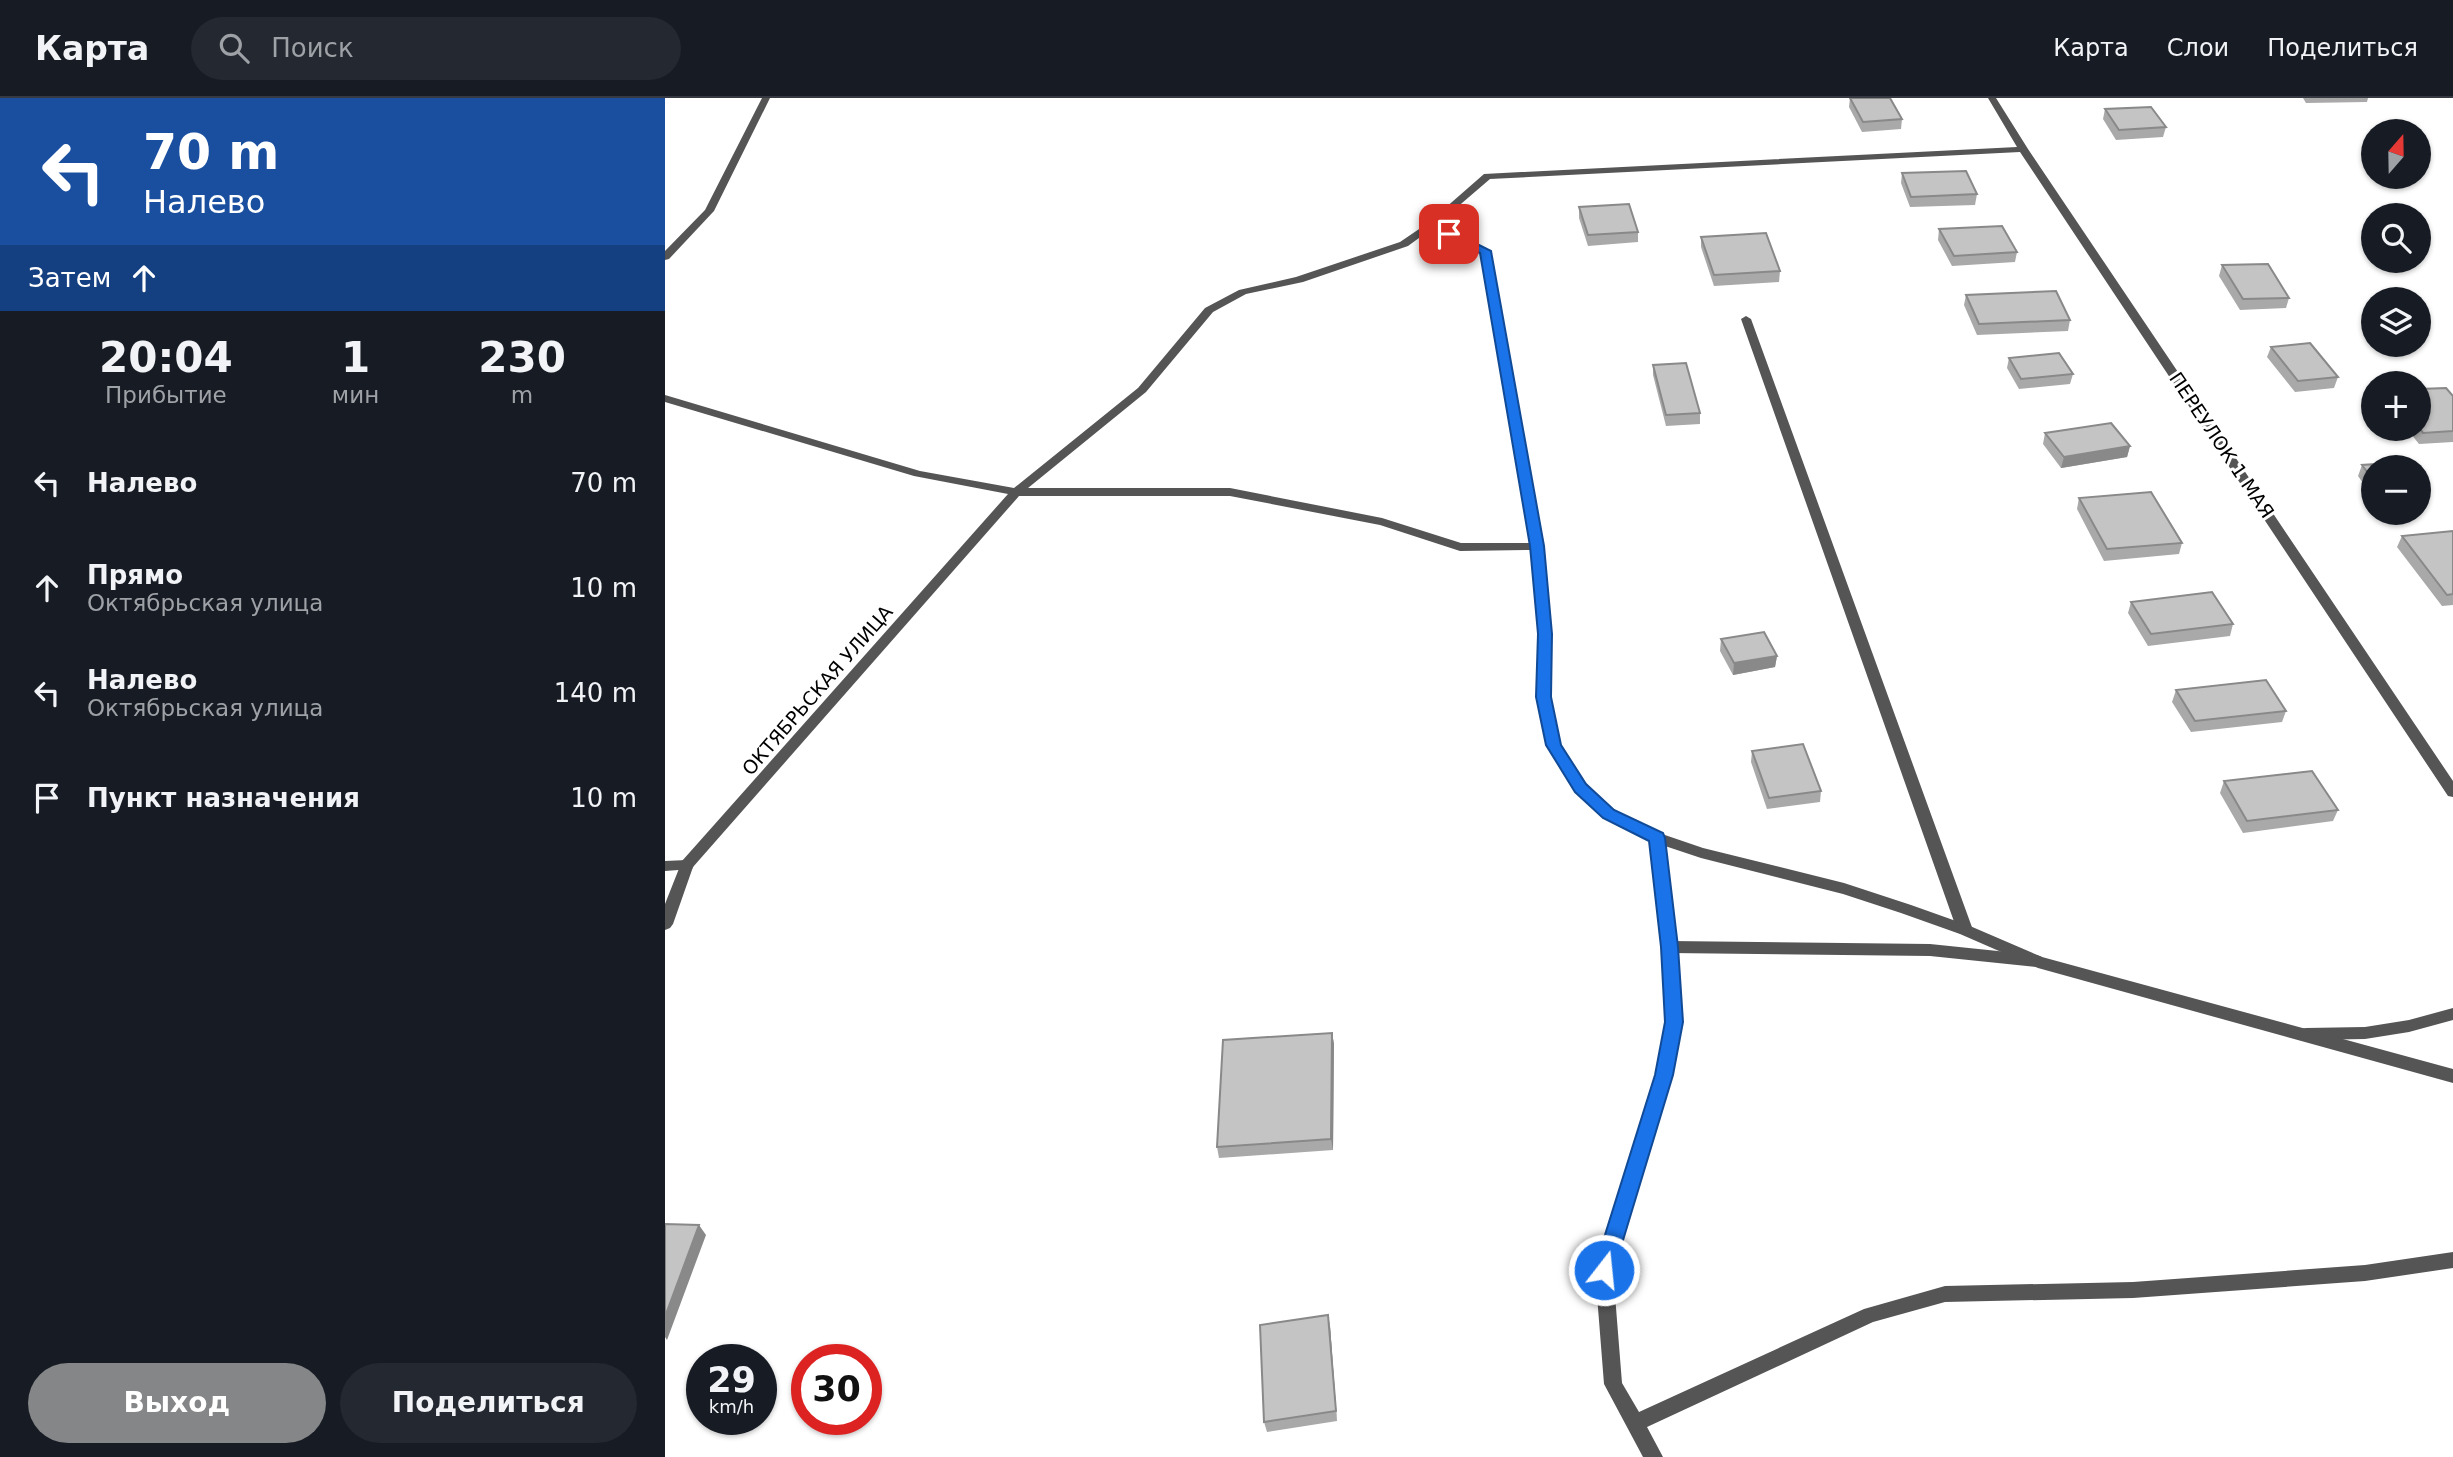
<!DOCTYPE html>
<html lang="ru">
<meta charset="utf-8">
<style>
body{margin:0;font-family:"DejaVu Sans",sans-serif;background:#242831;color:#f1f3f6;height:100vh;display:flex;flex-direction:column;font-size:26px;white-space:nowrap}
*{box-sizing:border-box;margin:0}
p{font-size:23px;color:#9ea1a6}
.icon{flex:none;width:38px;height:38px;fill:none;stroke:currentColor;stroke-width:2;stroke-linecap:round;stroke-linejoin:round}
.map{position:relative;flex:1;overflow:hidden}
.drawer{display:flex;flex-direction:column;background:#171b24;width:665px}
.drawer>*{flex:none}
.guide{background:#1a4fa0;color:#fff;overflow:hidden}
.needle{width:46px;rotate:20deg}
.buttons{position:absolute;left:1696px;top:21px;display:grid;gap:14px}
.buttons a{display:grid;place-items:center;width:70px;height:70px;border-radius:50%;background:#171b24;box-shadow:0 2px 5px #0004;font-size:35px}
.speed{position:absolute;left:21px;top:1246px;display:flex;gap:14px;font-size:35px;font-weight:700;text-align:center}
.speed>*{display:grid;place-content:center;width:91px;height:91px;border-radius:50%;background:#171b24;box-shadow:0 2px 5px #0004;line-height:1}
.speed small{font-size:18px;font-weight:400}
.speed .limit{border:10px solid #d22;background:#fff;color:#111}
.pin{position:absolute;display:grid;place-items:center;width:60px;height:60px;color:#fff;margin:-30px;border-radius:14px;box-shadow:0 4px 10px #0006}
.me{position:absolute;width:77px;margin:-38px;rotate:16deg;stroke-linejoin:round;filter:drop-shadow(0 0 5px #0008)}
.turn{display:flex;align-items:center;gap:24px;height:147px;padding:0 28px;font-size:32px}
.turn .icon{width:91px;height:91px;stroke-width:2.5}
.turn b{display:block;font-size:49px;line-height:60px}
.then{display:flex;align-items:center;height:66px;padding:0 28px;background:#0003;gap:14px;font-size:26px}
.eta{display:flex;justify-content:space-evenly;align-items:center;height:119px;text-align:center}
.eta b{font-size:42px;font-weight:600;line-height:49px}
.action{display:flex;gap:14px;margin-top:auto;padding:14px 28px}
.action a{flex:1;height:80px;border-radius:42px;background:#858687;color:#fff;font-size:28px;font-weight:600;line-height:80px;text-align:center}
.action a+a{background:#242831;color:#f1f3f6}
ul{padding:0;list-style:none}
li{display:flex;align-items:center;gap:21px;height:105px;padding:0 28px}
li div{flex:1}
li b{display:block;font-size:26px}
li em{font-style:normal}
header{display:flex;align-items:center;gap:42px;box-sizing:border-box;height:98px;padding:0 35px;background:#171b24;border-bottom:2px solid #363941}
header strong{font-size:33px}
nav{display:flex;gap:38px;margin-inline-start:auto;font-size:24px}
.search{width:490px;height:63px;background:#242831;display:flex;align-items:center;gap:18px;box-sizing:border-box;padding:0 24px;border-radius:38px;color:#9ea1a6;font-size:26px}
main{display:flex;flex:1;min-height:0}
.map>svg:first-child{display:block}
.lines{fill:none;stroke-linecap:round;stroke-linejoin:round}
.service{fill:#555;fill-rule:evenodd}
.minor{fill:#555;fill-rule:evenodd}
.tertiary{fill:#555;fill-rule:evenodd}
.wall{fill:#a9a9a9}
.shaded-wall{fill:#898989}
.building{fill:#c4c4c4;stroke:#898989;stroke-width:2}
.route{fill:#1a73e8;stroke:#114b97;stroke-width:2}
.labels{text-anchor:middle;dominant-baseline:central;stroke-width:6;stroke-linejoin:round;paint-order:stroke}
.street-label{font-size:19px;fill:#000;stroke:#fff}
</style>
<header>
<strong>Карта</strong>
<div class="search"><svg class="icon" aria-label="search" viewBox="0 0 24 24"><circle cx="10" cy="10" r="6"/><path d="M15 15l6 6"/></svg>Поиск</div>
<nav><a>Карта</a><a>Слои</a><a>Поделиться</a></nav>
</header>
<main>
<section class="drawer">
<div class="guide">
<div class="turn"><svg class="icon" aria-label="left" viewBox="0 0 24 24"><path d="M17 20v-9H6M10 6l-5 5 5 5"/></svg><div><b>70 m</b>Налево</div></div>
<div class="then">Затем<svg class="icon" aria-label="ahead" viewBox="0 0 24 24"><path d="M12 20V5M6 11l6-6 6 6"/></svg></div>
</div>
<div class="eta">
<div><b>20:04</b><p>Прибытие</p></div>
<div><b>1</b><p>мин</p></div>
<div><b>230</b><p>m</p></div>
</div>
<ul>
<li><svg class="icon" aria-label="left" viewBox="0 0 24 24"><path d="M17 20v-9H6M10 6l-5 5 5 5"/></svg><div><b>Налево</b></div><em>70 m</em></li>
<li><svg class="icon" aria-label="ahead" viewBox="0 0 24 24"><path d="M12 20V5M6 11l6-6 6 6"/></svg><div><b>Прямо</b><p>Октябрьская улица</p></div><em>10 m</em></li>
<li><svg class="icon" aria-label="left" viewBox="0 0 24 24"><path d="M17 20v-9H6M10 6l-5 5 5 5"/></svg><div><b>Налево</b><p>Октябрьская улица</p></div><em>140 m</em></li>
<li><svg class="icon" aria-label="arrive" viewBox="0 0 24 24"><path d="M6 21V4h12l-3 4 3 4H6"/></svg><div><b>Пункт назначения</b></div><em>10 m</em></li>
</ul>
<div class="action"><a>Выход</a><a>Поделиться</a></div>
</section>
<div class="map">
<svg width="1788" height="1359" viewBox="0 0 1788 1359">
<rect width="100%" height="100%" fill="#fff"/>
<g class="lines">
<!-- service -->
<path class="service" d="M763,125h6l57,28 52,295 -2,3h-8l-2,-3 -50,-293 -53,-26z
M1081,218l5,3 222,611 -3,4h-10l-3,-4 -216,-611z
M22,762l5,1 2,4 -2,4 -27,2v-10z
M1005,843l260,3 107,11 5,2 3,4 -3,4 -5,2 -107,-11 -260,-3 -5,-2 -3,-4 3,-4z
M1788,910v12l-44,12 -44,7 -59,1 -6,-1 -2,-5 2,-5 6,-1 59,-1 44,-7z"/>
<!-- minor -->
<path class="minor" d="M1323,0h8l32,51 425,632v16l-5,-1 -428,-644 -530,27 -56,48 -26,19 -105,36 -57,12 -33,18 -67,80 -118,96h202l152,30 79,25h80l10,91 -1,63 10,48 25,39 29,26 48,24 41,14 141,35 67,22 59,21 72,31 411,112v14l-415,-115 -78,-34 -59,-21 -58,-19 -142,-36 -36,-12 13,101 4,75 -10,53 -59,195 9,113 17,29 225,-103 81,-23 188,-4 232,-17 88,-13v16l-88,13 -232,17 -188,4 -72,20 -226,105 16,30h-20l-39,-73 -9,-114 61,-195 10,-53 -4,-75 -12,-106 -46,-23 -29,-26 -29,-47 -10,-48 3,-63 -8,-84 -71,1 -80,-26 -150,-29h-211l-326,371 -20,57 -3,4 -5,2v-26l17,-43 326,-367 -94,-18 -249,-74v-7l255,76 94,17 124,-100 67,-80 34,-18 57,-13 104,-35 28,-19 56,-49 533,-27z"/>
<!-- tertiary -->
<path class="tertiary" d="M97,0h8l-56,113 -45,48 -4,1v-9l40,-41z"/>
</g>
<!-- wall -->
<path class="wall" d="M1185,0l52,21 -1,10 -39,3 -13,-25z
M1638,0h65l-1,4 -61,1z
M1440,11l61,18 -3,10 -47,3 -13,-21z
M1237,75l75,21 -2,11 -65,2 -9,-24z
M914,109l59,25v10l-50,4 -9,-28z
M1274,131l78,23 -2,10 -63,4 -14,-26z
M1036,139l79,34 -1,11 -65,4 -13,-39z
M1557,167l67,33 -3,10 -46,2 -21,-34z
M1301,197l104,25 -2,11 -91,4 -13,-30z
M1606,249l67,30 -4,11 -39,4 -28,-35z
M1344,260l64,16 -3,10 -51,5 -12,-21z
M988,267l47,48v11l-34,2 -13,-51z
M1754,291l34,7v46l-34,2 -12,-15h12z
M1380,335l85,13 -3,11 -66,11 -18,-24z
M1697,367l11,2v30l-15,-21z
M1754,377l9,13 -4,11h-5z
M1414,400l103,45 -3,11 -75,7 -27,-52z
M1788,433v74l-11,1 -45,-59 5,-11z
M1466,504l102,22 -3,12 -82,10 -20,-33z
M1056,541l56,17 -2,11 -42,8 -13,-24z
M1511,592l110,21 -4,11 -91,10 -19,-30z
M1087,653l69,40 -1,11 -53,7 -16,-47z
M1559,683l114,29 -5,11 -90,12 -23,-40z
M667,935l2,11 -1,106 -114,8 -2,-11z
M665,1228l7,95 -70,11 -3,-10z"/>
<!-- shaded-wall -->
<path class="shaded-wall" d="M1465,348l-3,11 -66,11 3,-11z
M1112,558l-2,11 -42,8 1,-12z
M667,935l2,11 -1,106 -2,-11z
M34,1127l7,10 -39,105 -2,-3v-20z
M663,1217l2,11 7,95 -1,-10z"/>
<!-- building -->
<path class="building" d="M1185,0h40l12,21 -39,3z
M1486,9l15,20 -47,3 -14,-21z
M1301,73l11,23 -66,3 -9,-24z
M964,106l9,28 -50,3 -9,-28z
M1337,128l15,26 -63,4 -15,-27z
M1101,135l14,38 -66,4 -13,-38z
M1603,166l21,34 -46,1 -21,-34z
M1391,193l14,29 -91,4 -13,-29z
M1645,245l28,34 -40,4 -27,-34z
M1394,255l14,21 -52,5 -12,-21z
M1021,265l14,50 -34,2 -13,-50z
M1781,290l7,8v35l-30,2 -4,-6v-38z
M1446,325l19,23 -66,11 -19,-24z
M1743,364l4,5h-39v13l-11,-15z
M1754,377l9,13 -9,1z
M1486,394l31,51 -75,6 -28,-51z
M1788,433v63l-6,1 -45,-59z
M1547,494l21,32 -82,10 -20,-32z
M1099,534l13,24 -43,7 -13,-24z
M1601,582l20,31 -91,10 -19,-31z
M1138,646l18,47 -52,7 -17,-47z
M1647,673l26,39 -91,11 -23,-40z
M667,935l-1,106 -114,8 6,-107z
M0,1126l34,1 -34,92z
M663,1217l8,96 -72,11 -4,-97z"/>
<!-- route -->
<path class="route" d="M780,134h8l38,19 53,295 8,88 -1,63 10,48 25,39 28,26 49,23 2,5 13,109 5,75 -10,53 -59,195 -3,6 -7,3 -7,-3 -3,-6 61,-195 10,-53 -4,-75 -12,-106 -46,-23 -28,-26 -29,-47 -10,-48 2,-63 -8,-88 -50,-293 -35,-16z"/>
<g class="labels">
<!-- street labels -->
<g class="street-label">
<text transform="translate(1557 347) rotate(56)">ПЕРЕУЛОК 1 МАЯ</text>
<text transform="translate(152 592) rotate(-49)">ОКТЯБРЬСКАЯ УЛИЦА</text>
</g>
</g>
</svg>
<div class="buttons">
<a><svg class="needle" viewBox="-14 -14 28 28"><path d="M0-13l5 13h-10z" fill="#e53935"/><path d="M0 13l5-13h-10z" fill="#9ea1a6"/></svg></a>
<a><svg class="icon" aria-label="search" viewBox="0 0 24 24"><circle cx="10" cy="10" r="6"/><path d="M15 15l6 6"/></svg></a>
<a><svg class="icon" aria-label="layers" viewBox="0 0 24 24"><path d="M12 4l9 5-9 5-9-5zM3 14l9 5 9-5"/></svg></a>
<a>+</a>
<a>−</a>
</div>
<div class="speed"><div>29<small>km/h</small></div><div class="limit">30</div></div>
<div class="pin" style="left:784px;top:136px;background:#d93025"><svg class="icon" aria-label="arrive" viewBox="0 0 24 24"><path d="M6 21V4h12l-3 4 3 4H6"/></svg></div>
<svg class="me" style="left:939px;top:1172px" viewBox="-20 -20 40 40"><circle r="17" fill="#1a73e8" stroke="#fff" stroke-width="3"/><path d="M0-11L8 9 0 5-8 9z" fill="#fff"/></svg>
</div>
</main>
